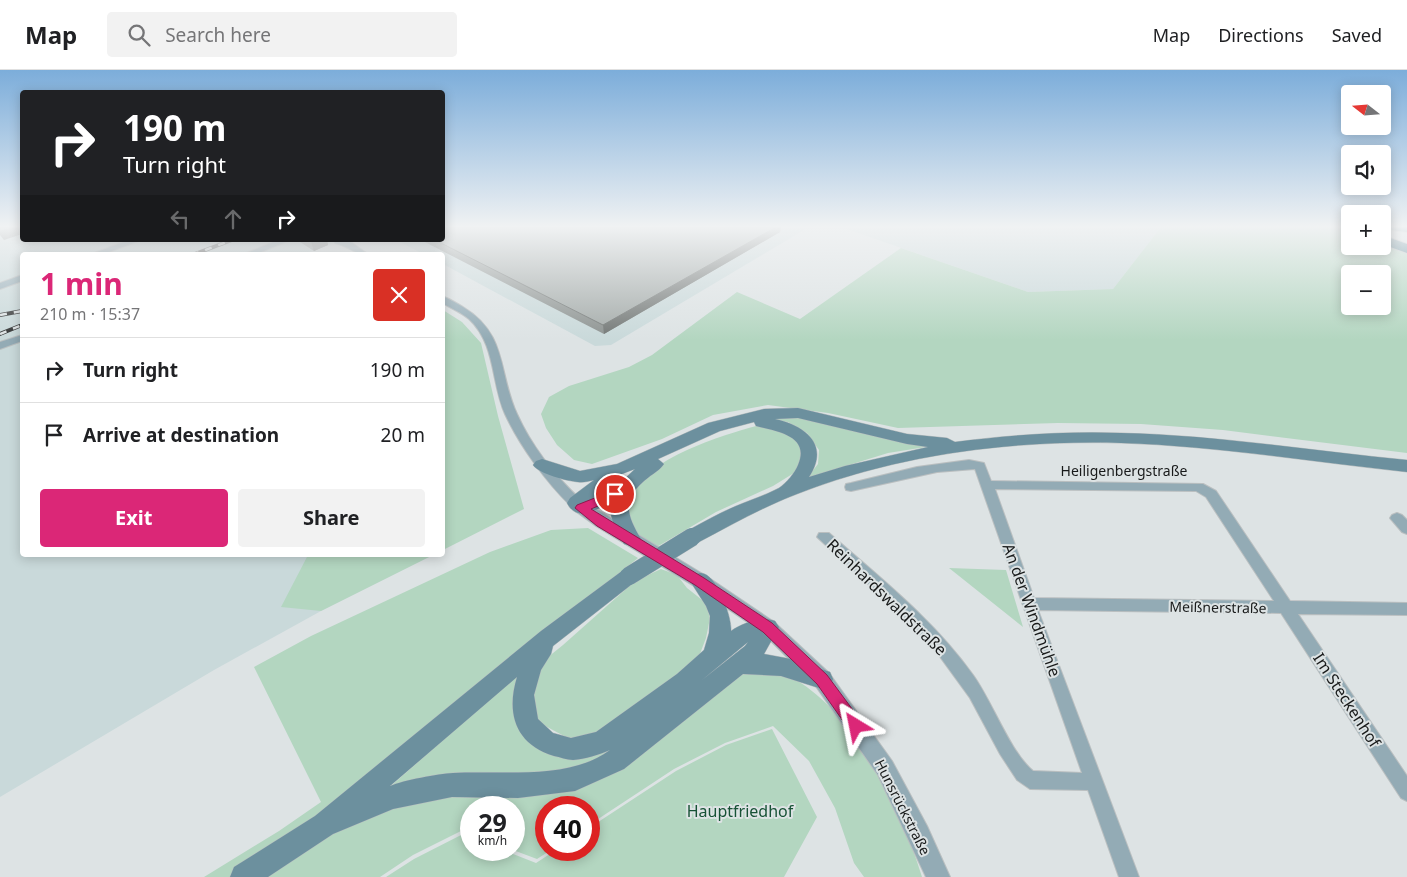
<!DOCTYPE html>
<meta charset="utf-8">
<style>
body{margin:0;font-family:"Noto Sans",sans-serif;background:#f2f2f2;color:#202124;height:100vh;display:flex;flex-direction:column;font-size:19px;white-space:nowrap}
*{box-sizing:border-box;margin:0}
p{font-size:16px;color:#757577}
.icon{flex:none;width:28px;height:28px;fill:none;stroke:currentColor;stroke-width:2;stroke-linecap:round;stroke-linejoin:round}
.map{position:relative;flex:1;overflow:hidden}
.sheet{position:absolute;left:20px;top:182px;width:425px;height:305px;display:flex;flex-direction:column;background:#fff;border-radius:5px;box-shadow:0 2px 12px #0003}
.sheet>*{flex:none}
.banner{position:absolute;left:20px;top:20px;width:425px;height:152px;border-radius:5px;box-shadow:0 2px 12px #0003;background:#202124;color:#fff;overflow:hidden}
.needle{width:32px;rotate:287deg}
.tools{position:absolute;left:1341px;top:15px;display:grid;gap:10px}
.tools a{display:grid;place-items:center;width:50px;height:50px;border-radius:5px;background:#fff;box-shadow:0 2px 12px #0003;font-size:25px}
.speed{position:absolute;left:460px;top:726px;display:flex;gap:10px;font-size:25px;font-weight:700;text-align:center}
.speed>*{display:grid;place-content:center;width:65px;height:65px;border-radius:50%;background:#fff;box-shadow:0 2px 12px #0003;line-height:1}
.speed small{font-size:12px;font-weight:400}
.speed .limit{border:8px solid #d22;background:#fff;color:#111}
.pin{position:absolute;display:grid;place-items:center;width:42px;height:42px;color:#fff;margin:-21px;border:2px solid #fff;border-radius:50%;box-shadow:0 1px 5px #0007}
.me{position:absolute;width:55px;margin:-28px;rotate:325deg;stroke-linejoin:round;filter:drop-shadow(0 0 4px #0008)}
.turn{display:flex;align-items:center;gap:18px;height:105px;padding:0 20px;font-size:22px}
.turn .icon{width:65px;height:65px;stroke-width:2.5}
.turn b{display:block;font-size:35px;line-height:42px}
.lanes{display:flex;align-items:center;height:48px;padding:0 20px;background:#0003;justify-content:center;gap:25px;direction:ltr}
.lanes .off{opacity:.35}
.round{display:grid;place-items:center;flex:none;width:52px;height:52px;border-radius:5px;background:#f2f2f2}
.head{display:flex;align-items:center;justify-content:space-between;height:85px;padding:0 20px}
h1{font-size:30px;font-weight:700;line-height:38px;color:#db2777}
.action{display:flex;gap:10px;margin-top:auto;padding:10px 20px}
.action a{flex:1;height:58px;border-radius:5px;background:#db2777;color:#fff;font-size:20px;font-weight:700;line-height:58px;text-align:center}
.action a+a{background:#f2f2f2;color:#202124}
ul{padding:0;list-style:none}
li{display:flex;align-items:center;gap:15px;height:65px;padding:0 20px;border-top:1px solid #e0e0e0}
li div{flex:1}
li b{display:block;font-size:19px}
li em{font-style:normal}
header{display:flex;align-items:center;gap:30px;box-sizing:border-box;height:70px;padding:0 25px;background:#fff;border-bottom:1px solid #e0e0e0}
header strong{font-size:24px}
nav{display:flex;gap:28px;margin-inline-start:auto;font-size:18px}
.search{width:350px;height:45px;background:#f2f2f2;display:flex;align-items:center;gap:12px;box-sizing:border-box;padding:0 18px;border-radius:5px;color:#757577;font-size:19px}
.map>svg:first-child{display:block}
.built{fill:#c9d9da}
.green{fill:#b3d6c0;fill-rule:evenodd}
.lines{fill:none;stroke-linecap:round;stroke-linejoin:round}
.minor-casing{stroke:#babfc0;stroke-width:2}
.tertiary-casing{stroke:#babfc0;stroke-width:2}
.secondary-casing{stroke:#babfc0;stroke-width:1}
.motorway-casing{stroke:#babfc0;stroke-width:2}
.minor{fill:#93abb5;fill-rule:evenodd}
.tertiary{fill:#93abb5;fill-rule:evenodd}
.secondary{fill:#6c909e;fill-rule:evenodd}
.motorway{fill:#346c7f;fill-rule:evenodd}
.rail-casing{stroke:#303232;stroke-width:4}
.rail{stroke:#dde3e4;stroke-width:2.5;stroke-dasharray:7;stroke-linecap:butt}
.secondary-bridge-casing{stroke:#babfc0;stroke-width:19;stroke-linecap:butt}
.secondary-bridge{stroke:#6c909e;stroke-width:18}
.wall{fill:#8d9391}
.shaded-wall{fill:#737876}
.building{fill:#a4aba9;stroke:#737876}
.route{fill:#db2777;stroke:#8e194d}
.labels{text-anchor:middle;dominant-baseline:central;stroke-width:4;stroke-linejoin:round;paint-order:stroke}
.street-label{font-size:14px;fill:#181a1a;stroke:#dde3e4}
.near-street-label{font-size:16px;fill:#181a1a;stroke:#dde3e4}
.near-park-label{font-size:16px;fill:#175236;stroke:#dde3e4}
</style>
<header>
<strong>Map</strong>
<div class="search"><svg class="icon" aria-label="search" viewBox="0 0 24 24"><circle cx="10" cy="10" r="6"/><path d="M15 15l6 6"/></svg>Search here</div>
<nav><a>Map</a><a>Directions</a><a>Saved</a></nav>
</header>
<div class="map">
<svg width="1407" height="807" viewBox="0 0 1407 807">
<rect width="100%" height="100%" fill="#dde3e4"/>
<!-- built -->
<path class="built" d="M0,157h22v13h320l-41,15h-279v300h411l-112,56 -107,59 -214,127z
M443,157h366l-198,118 -16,1 -152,-82 -1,-9h-17l-29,-15h46z
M841,157h320l-48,62 -85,3z"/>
<!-- green -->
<path class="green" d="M1161,157h178l11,4v15h32l1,-3 24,11v199l-184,-23 -82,-6 -83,-1 -160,5 -70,-15 -60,-8 -55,10 -51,24 -70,25 -18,-4 -17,-15 -11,-17 -5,-14 8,-17 20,-11 60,-19 23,-12 85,-63 63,27 101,-71 127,44 85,-3zM1350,204h32v32h-32z
M443,240l19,12 19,21 17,73 26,93 -81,41z
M798,346l134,30 -44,7 -81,25 11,-14 1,-14 -12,-17 -19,-11 -24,-3z
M756,356l22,1 18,10 8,20 -10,16 -21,13 -57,26 -61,36 -20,-11c-2,-8 -8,-18 -8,-26 -1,-47 93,-75 129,-85z
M588,458l50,30 -60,49 -201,191 146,-128 -10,34 13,30 58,19 156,-78c14,-4 27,-9 41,-4 7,2 14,8 20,12 59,39 101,128 121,194h-58l-10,-14 -19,-55 -26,-47 -36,-35 -48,17 -51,26 -85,56v-17h-43v42h5l-14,9 -24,-9 1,-42h-43v26l-8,-4 -50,25 -33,22h-176l75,-46 42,-29 -67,-135 57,-31 179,-84 61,-22z
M308,485h125l-112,56 -40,-4z
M949,498l57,2 17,57z
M661,499l16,6 10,13 19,15 4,15 -4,20 -8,21 -25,23 -90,59 -19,-5 -28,-15 -4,-41 5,-14 26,-21 72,-64z
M772,659l45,88 -33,60h-398l28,-18 49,-25 8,4v12h32l33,13 20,-13h33v-22l87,-57 50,-26z"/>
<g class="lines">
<!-- minor casing -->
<g class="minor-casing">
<path id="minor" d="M129,170h12l-40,15h-12z
M278,170h12l-36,15h-12z
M334,170h14l21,15c-13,0 -21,-9 -34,-12z
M22,205v6l-22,8v-6z
M442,226c8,3 14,7 21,11 45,27 35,66 54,107 14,31 38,62 64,86l2,3 -2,3h-10c-25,-24 -51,-60 -66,-92 -14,-31 -9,-70 -36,-95 -7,-6 -18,-11 -27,-16z
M22,265v6l-22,8v-7z
M969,390l15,3 7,18 212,3 13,7 74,110 117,2v12l-109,-1 109,162v25l-6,-3 -120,-185 -243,-3 101,267h-20l-31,-87 -58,-1 -13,-9 -17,-26 -30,-56 -32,-44 -32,-35 -89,-82 2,-4h10c50,44 105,87 144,142 19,26 37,77 60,96l49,2 -107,-304 -38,3 -86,19 -5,-1 -1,-3 1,-3 5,-1 66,-16zM995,419l201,2 10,6 68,104 -240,-3z
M1397,443l5,2 5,5v14l-5,-2 -12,-14 2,-3z"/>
</g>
<!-- tertiary casing -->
<g class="tertiary-casing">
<path id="tertiary" d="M576,427l130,79 68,46 55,51 63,88 35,65 23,51h-24l-48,-102 -63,-90 -53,-53 -68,-46 -98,-60 -26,-19 -2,-4 2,-4z"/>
</g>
<!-- secondary casing -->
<g class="secondary-casing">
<path id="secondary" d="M798,338l109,26 40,4 8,4c55,-7 110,-11 166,-9 95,2 191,18 286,27v12c-95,-10 -191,-26 -286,-29 -109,-3 -222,11 -324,51 -34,13 -66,31 -98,48l-7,2 -7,-2 -3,-5 3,-5c17,-9 34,-19 51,-26 14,-6 30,-11 43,-18 7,-5 16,-15 19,-23 13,-30 -23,-34 -42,-39l-2,-4 -34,9 -62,28 6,5c-4,6 -10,9 -15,13 -27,21 -24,35 -8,62l-3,5 -7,2 -7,-2c-7,-13 -15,-26 -14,-41 -16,7 -32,20 -43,0l3,-5 24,-18c-5,1 -11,3 -16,2 -11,-1 -39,-8 -45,-17l3,-4 6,-2 38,12 37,-7 91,-41 56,-14zM798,348l109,26 21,3 -83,19 -36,11c21,-32 -3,-51 -34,-58zM635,399l-16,15 -15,7 18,-17z
M629,498l7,3 3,5 -3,5 -83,65 -2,8 -10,16 -7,25 4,24 15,14 18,5 25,-6 81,-58 27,-24 5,-17 1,-17 -4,-10 -16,-25 3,-6c1,0 6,-2 8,-2 16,1 31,44 30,58 11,-8 32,-15 44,-10l4,6 -15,27 27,5 39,13 3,7 -3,7 -8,3 -41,-13 -38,-2 -119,95 -49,22 -57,7 -66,-1 -59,12 -60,25 -65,43h-38l4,-10 81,-51 226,-185 81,-60zM748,572l-3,4 -43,34zM517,607c-11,36 -2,67 37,79 6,1 13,4 19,4 12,-1 26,-5 37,-10 -41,31 -109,20 -157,23 -15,1 -49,7 -63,13z"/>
</g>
<!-- motorway casing -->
<g class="motorway-casing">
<path id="motorway" d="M1390,157h17v5l-15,-2z
M1382,165l25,9v9l-25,-9z"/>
</g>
<!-- minor -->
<use href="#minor" class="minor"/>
<!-- tertiary -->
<use href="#tertiary" class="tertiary"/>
<!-- secondary -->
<use href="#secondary" class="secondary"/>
<!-- motorway -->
<use href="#motorway" class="motorway"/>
<!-- rail casing -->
<g class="rail-casing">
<path id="rail" d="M192,185l40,-15
M0,245l22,-4
M0,264l22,-9"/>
</g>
<!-- rail -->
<use href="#rail" class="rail"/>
<!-- secondary-bridge casing -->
<g class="secondary-bridge-casing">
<path id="secondary-bridge" d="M629,506l63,-39"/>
</g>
<!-- secondary-bridge -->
<use href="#secondary-bridge" class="secondary-bridge"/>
</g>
<!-- wall -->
<path class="wall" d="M442,157h339l-1,5 -176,102 -183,-94h21z
M299,170h28l1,5 -14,6 -14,-9z"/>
<!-- shaded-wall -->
<path class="shaded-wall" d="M16,157h6v7l-18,6 -4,-5v-4z
M776,157h5l-1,5 -176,102 -1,-9z
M317,170h10l1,5 -14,6 -3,-9z"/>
<!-- building -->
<path class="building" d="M0,157h16l-16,4z
M442,157h334l-173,98 -168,-85h7z
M307,170h10l-6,2z"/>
<!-- sky -->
<linearGradient id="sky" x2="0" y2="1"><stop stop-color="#7cadda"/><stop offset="0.58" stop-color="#f0f2f3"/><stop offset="1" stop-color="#f0f2f3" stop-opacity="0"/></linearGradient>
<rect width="1407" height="270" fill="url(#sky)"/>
<!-- route -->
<path class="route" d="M615,420l6,4 -2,3 -28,12 113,69 68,45 55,52 34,46 2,5 -2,5 -5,2 -6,-2 -33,-47 -54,-52 -68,-47 -98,-59 -22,-18 2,-3z"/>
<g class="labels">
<!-- street labels -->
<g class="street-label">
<text x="1124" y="400">Heiligenbergstraße</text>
<text transform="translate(1218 537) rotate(1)">Meißnerstraße</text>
<text transform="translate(903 737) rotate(63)">Hunsrückstraße</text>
</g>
<!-- near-street labels -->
<g class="near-street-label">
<text transform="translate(887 527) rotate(44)">Reinhardswaldstraße</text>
<text transform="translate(1032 540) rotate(70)">An der Windmühle</text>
<text transform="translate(1347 630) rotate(57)">Im Steckenhof</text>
</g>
<!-- near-park labels -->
<g class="near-park-label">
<text x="740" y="741">Hauptfriedhof</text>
</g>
</g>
</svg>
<div class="tools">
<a><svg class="needle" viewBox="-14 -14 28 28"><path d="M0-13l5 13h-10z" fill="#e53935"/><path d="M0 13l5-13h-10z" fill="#757577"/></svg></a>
<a><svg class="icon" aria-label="sound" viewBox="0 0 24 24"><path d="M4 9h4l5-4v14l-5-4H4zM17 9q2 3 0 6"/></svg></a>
<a>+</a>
<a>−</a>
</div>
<div class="speed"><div>29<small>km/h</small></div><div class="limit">40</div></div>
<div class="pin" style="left:615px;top:424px;background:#d93025"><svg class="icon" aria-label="arrive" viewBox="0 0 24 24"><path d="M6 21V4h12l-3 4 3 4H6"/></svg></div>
<svg class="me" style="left:856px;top:656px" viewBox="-20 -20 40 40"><path d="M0-17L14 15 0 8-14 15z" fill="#db2777" stroke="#fff" stroke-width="4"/></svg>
<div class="banner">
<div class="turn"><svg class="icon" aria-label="right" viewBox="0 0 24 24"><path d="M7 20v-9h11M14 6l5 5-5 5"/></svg><div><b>190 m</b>Turn right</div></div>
<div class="lanes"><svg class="icon off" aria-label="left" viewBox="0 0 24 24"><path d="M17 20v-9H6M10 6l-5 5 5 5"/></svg><svg class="icon off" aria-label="ahead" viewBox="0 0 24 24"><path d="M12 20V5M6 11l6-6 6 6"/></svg><svg class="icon" aria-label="right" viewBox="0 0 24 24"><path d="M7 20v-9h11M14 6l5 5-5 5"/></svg></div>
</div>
<section class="sheet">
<div class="head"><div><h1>1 min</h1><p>210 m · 15:37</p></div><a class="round" style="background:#d93025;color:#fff"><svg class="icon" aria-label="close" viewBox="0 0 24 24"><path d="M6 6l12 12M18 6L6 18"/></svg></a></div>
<ul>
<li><svg class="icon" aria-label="right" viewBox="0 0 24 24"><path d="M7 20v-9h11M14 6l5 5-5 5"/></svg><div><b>Turn right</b></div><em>190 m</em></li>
<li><svg class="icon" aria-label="arrive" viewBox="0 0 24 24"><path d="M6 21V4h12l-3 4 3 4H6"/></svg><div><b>Arrive at destination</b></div><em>20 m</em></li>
</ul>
<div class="action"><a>Exit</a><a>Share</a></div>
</section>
</div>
